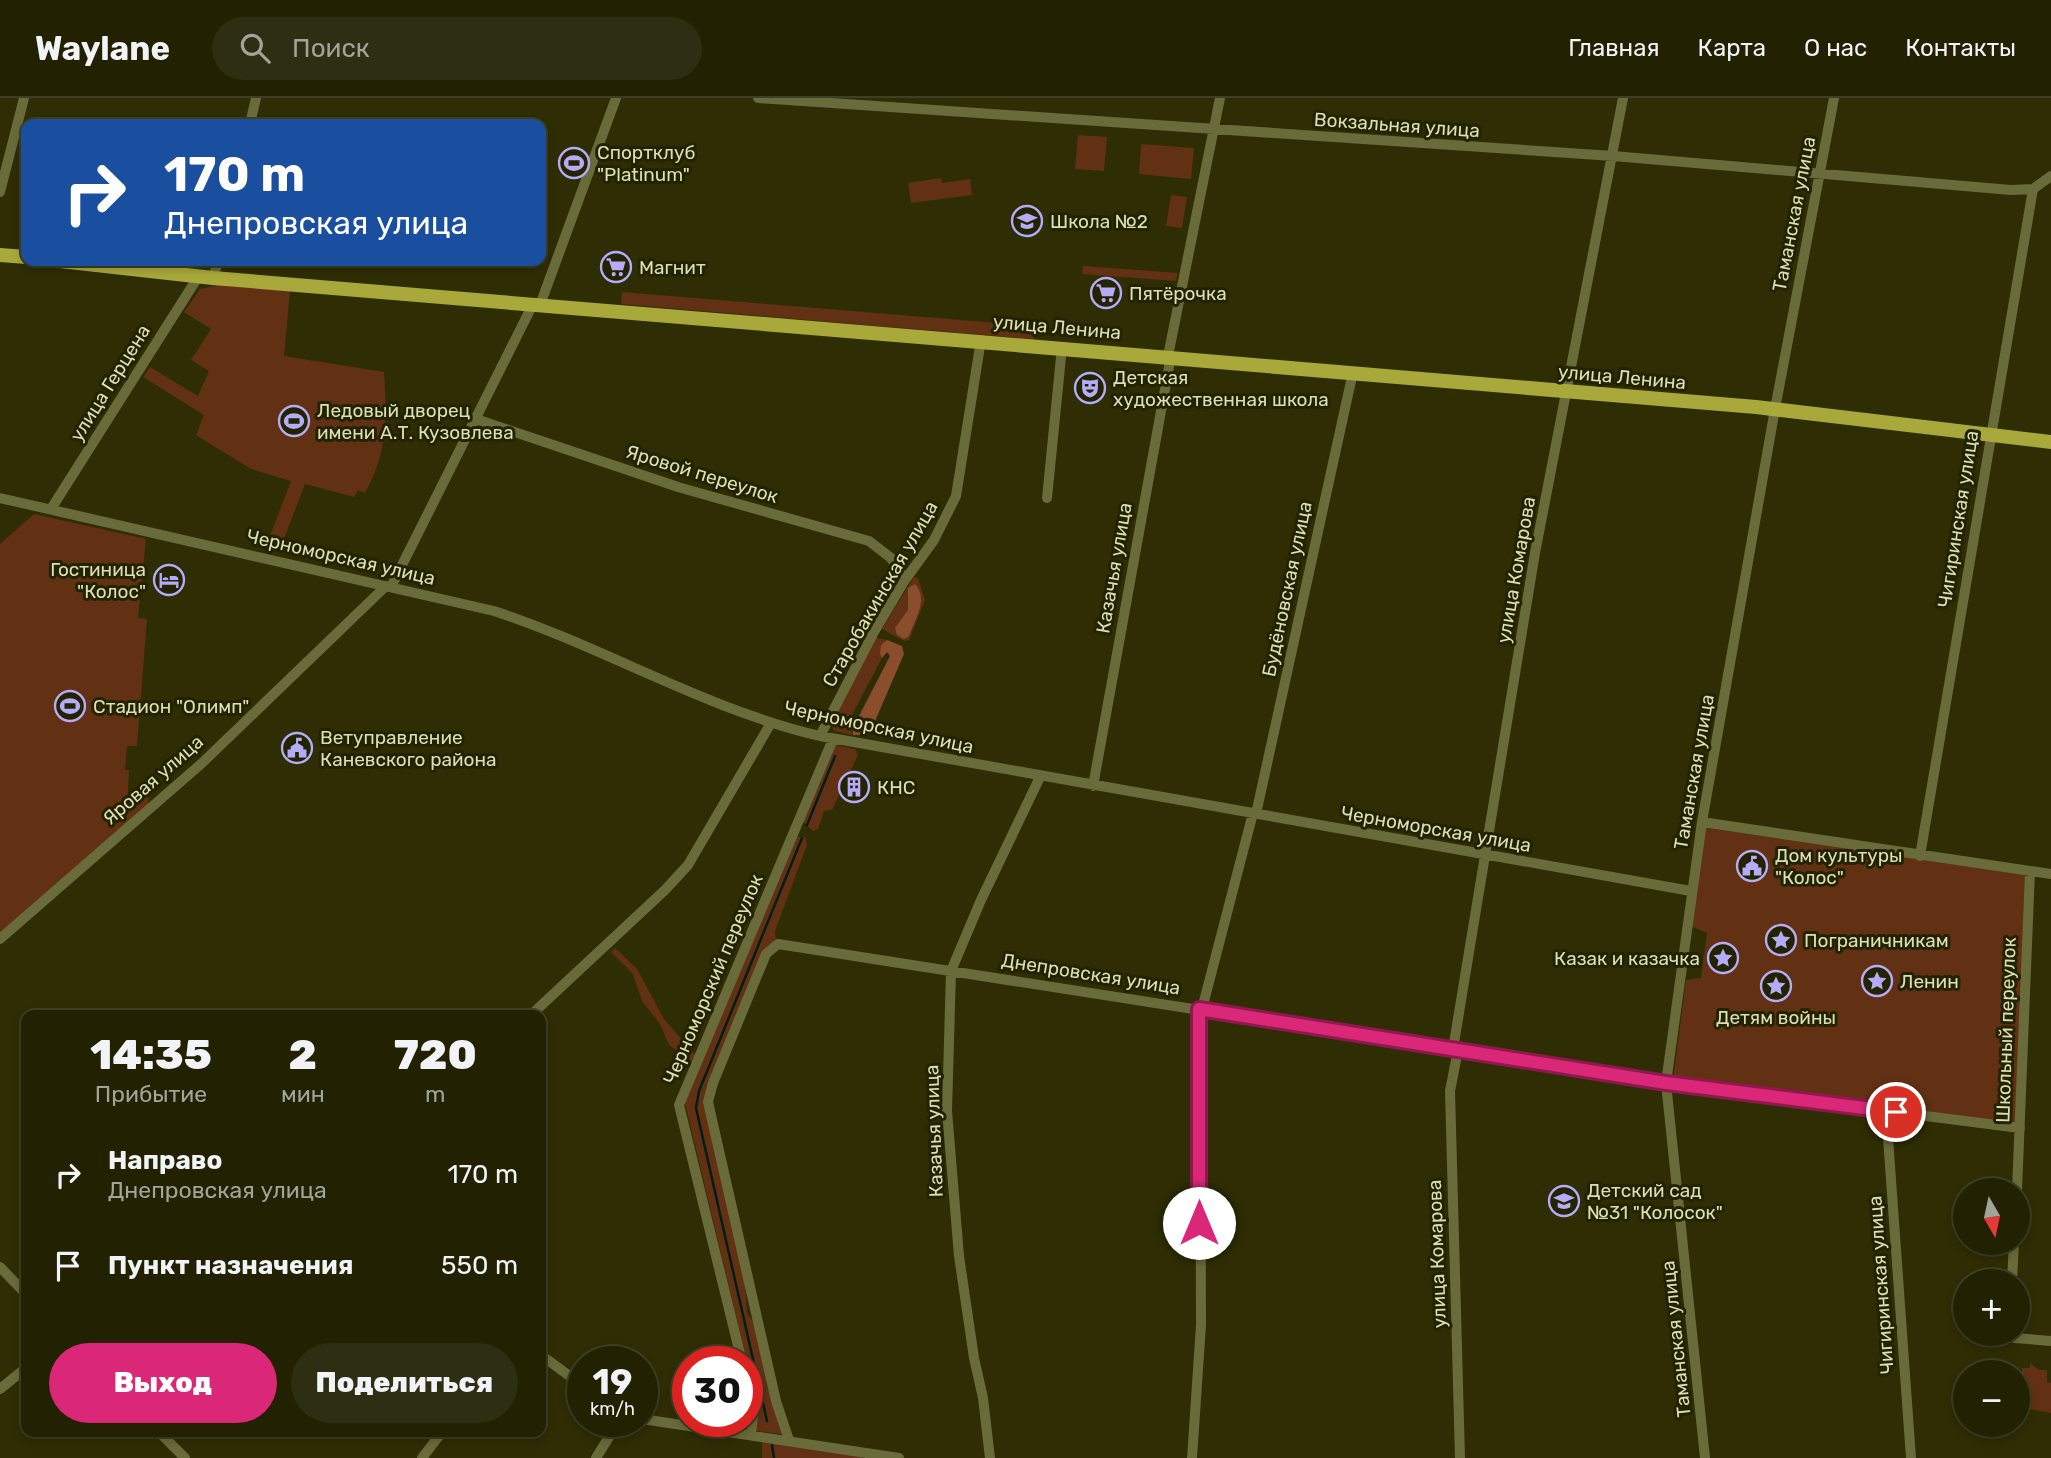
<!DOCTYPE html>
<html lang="ru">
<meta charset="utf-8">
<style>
body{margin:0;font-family:Rubik,sans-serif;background:#2e2f12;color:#f1f3f6;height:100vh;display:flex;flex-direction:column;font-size:26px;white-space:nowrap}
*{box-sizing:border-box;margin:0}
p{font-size:23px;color:#a2a49a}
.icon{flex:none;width:38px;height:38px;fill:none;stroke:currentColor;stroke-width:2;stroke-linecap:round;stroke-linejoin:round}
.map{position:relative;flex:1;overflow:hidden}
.drawer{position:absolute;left:21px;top:912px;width:525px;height:427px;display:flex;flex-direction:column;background:#222203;border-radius:14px;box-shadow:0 4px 10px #0003,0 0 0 2px #3f3f25}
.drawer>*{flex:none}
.guide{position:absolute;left:21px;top:21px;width:525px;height:147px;border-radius:14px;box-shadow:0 4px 10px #0003,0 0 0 2px #3f3f25;background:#1a4fa0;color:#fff;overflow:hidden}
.needle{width:46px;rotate:171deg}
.tools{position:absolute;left:1953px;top:1080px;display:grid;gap:14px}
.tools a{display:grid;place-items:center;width:77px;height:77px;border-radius:50%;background:#222203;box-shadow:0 4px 10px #0003,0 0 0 2px #3f3f25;font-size:35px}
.speed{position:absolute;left:567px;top:1248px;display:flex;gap:14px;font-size:35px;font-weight:700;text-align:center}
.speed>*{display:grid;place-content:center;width:91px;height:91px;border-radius:50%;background:#222203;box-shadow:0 4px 10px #0003,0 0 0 2px #3f3f25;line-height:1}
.speed small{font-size:18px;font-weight:400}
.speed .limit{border:10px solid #d22;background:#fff;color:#111}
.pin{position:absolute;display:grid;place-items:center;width:60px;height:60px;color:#fff;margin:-30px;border:4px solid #fff;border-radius:50%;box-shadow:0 2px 7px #0007}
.me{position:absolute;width:77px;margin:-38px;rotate:0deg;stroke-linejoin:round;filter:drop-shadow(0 0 5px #0008)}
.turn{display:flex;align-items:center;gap:24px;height:147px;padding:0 28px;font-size:32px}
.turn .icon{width:91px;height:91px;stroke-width:2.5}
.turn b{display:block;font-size:49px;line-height:60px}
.eta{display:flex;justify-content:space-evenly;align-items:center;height:119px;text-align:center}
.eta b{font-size:42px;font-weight:800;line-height:49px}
.button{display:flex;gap:14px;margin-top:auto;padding:14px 28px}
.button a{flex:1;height:80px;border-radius:42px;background:#db2777;color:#fff;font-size:28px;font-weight:800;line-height:80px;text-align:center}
.button a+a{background:#2e2f12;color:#f1f3f6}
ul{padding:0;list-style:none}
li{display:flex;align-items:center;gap:21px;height:91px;padding:0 28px}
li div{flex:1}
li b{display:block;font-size:26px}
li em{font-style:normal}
header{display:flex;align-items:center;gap:42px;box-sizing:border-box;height:98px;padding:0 35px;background:#222203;border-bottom:2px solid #3f3f25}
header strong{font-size:33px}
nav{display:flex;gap:38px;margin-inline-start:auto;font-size:24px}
.search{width:490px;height:63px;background:#2e2f12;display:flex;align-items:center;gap:18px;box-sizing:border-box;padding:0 24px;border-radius:38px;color:#a2a49a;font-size:26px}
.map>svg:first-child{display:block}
.green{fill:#623114}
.forest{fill:#8a4e2c}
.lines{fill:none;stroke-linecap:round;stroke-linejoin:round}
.stream{stroke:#031e16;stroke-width:2.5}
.minor{stroke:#6a6b3a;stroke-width:10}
.major{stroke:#a9a93b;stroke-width:14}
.route-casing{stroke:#8e194d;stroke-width:18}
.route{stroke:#db2777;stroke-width:12}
.labels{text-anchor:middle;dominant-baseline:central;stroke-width:6;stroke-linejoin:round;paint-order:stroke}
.street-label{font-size:19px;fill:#dcdeb9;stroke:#242300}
.poi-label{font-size:19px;fill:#dcdeb9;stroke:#242300;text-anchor:start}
</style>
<header>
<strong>Waylane</strong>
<div class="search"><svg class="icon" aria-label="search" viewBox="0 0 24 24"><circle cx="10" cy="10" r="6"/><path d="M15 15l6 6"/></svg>Поиск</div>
<nav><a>Главная</a><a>Карта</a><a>О нас</a><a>Контакты</a></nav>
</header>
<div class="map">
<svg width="2051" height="1360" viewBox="0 0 2051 1360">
<rect width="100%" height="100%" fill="#2e2d04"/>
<!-- green -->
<path class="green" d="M1078,37l29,2 -3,34 -29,-2z
M1141,46l53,4 -3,31 -52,-5z
M941,80l1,5 28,-4 2,16 -61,8 -3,-20z
M1171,97l16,2 -5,31 -16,-2z
M1083,168l95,7 -2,8 -94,-7z
M218,187l72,6 -6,65 100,16c3,45 4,80 -19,121l-7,-3 -4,7 -49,-13 -23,60 -14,-3 23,-60 -40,-12 -55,-34 8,-20 -61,-38 7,-10 48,29 11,-25 -18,-11 20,-31 -27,-17 16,-23z
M622,194l363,30 52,5 -4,12 -412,-35z
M34,416l112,25 -8,79 9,1 -10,127h-10l-2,24h4l-2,38 22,-18 -1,14 -148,130v-390z
M914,479l4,1 7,22 -16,40 -5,1 -22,-12z
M876,540l11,2 -7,14 2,4 -29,55 -2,9 2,13 -19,-4 -3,-6z
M834,647l21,4 3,6 -26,55 -8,1 -6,18 -5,2 -10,-9z
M1706,730l319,46 -9,251 -343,-45 13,-100 15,-2 6,-45 -16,-7z
M796,739h9l2,8 -32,86 1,10 -69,154 38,186 2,32 9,12 26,109 -26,-3 1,-13 -10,-56 -62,-259z
M615,850l22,21 27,50 32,37 -3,6 -24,-17 -9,-21 -18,-23 -9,-27 -22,-22z
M2030,1265l9,7h8v12l4,1v30l-33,-6v-30l4,1v-10h8z
M762,1342l101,15 -1,3h-100z"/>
<!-- forest -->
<path class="forest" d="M915,486c14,15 0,35 -6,52l-5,3 -7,-4 -2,-7 13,-18v-22z
M887,542l15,6 2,8 -35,81h-16v-18l6,-1 31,-60 -3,-4 -5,6 -2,-4 1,-9z"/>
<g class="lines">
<!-- stream -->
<path class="stream" d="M807,727l28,-69
M767,1323l-71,-313 3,-17 103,-253
M772,1347l2,13"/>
<!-- minor -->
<path class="minor" d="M758,0l855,58 398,34 22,-1 18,-13
M250,26l6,-26
M0,94l24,-94
M213,180l5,-17
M540,207l76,-207
M1168,258l52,-258
M476,321l202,68 191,54 22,17 14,22
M0,400l494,113c110,36 213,99 326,125l871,155
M1047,400l15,-151
M51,411l147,-232
M391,489l142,-283
M820,638l54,-104 31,-52 29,-40 22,-44 25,-156
M1093,688l78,-430
M1256,716l97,-442
M1702,724l349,52
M1920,758l113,-667
M0,841l201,-175 185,-178
M1202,911l51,-196
M531,917l134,-125 23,-25 83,-142
M1453,951l82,-496 88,-455
M1458,952l-8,41 10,367
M1886,1012l25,348
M2017,1092l13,-319
M0,1169l26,27
M2012,1183l2,-39
M2010,1236l5,4 36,3
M541,1257l42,31
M742,1264l-63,-257 154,-366
M747,1287l6,30 -2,20
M0,1291l26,-21
M642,1321l257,39
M159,1334l26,26
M789,1342l-13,-39 -68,-299 5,-19 53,-129 12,-10 888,139 354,45
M422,1360l20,-26
M596,1360l23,-37
M990,1360l-7,-60 -9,-40 -15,-102 -12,-145 4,-140 30,-71 59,-123
M1192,1360l9,-133 -1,-316
M1705,1360l-39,-375 36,-261 73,-413 59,-311"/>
<!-- major -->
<path class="major" d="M0,157l26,2
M60,163l153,17 1543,129 295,35"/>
</g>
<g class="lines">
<!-- route casing -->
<g class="route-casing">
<path id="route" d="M1199,1125v-214l467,74 230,29"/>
</g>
<!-- route -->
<use href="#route" class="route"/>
</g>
<!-- icons -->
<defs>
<g id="stadium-ring" transform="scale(1.575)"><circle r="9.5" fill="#242300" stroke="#b5acf8" stroke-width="1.5"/><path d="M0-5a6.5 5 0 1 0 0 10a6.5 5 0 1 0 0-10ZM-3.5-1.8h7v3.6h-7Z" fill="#b5acf8"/></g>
<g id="school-ring" transform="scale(1.575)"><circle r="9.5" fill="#242300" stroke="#b5acf8" stroke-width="1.5"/><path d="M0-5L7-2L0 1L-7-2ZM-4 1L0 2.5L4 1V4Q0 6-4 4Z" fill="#b5acf8"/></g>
<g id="supermarket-ring" transform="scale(1.575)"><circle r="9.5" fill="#242300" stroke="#b5acf8" stroke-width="1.5"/><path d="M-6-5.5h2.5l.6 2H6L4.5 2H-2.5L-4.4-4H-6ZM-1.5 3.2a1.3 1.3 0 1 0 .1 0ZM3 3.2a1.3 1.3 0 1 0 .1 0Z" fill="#b5acf8"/></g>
<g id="theatre-ring" transform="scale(1.575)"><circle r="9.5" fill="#242300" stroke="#b5acf8" stroke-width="1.5"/><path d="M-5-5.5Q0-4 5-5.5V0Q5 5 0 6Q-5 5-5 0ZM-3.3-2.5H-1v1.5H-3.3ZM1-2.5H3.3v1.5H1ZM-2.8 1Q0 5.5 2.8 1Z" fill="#b5acf8"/></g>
<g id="hotel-ring" transform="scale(1.575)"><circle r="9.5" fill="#242300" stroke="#b5acf8" stroke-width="1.5"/><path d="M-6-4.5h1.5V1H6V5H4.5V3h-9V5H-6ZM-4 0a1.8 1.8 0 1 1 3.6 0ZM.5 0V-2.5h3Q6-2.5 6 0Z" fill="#b5acf8"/></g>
<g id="civic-ring" transform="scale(1.575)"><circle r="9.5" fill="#242300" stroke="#b5acf8" stroke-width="1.5"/><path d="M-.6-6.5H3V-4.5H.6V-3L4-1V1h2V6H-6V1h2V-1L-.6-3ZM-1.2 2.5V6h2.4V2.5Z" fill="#b5acf8"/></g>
<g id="building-ring" transform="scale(1.575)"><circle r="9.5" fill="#242300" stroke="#b5acf8" stroke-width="1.5"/><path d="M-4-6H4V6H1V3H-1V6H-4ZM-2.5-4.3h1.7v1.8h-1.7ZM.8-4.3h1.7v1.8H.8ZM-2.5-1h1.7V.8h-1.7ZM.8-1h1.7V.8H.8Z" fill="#b5acf8"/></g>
<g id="sight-ring" transform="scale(1.575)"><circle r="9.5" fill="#242300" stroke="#b5acf8" stroke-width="1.5"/><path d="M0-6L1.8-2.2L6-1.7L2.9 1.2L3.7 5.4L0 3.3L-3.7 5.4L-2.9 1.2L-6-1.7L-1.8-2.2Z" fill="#b5acf8"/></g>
</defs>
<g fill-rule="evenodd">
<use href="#stadium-ring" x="574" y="65"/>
<use href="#school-ring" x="1027" y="123"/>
<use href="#supermarket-ring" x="616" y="169"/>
<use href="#supermarket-ring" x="1106" y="195"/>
<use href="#theatre-ring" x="1090" y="290"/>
<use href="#stadium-ring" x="294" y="323"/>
<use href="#hotel-ring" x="169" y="482"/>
<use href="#stadium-ring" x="70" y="608"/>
<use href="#civic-ring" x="297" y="650"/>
<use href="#building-ring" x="854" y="689"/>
<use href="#civic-ring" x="1752" y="768"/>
<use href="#sight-ring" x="1781" y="842"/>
<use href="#sight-ring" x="1723" y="860"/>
<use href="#sight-ring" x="1877" y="883"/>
<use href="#sight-ring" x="1776" y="888"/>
<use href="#school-ring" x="1564" y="1103"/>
</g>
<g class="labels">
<!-- street labels -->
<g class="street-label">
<text transform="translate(1397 27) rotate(4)">Вокзальная улица</text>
<text transform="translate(1794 116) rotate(-79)">Таманская улица</text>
<text transform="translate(1057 229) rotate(5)">улица Ленина</text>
<text transform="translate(1622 279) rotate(5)">улица Ленина</text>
<text transform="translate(110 285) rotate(-58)">улица Герцена</text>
<text transform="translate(702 376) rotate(17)">Яровой переулок</text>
<text transform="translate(1958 421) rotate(-81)">Чигиринская улица</text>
<text transform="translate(341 459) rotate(13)">Черноморская улица</text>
<text transform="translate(1114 470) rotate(-80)">Казачья улица</text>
<text transform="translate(1516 472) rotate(-80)">улица Комарова</text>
<text transform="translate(1287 491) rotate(-78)">Будёновская улица</text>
<text transform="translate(880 496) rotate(-60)">Старобакинская улица</text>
<text transform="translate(879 629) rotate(12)">Черноморская улица</text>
<text transform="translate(1694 674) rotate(-80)">Таманская улица</text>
<text transform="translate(153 682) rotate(-41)">Яровая улица</text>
<text transform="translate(1436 731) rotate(10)">Черноморская улица</text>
<text transform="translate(1091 876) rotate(9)">Днепровская улица</text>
<text transform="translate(713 881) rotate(-67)">Черноморский переулок</text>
<text transform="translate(2006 932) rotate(-88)">Школьный переулок</text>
<text transform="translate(934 1033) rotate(-92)">Казачья улица</text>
<text transform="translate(1437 1156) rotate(-92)">улица Комарова</text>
<text transform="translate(1881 1187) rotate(-94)">Чигиринская улица</text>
<text transform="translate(1676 1241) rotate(-96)">Таманская улица</text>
</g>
<!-- poi labels -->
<g class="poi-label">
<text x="597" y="54">Спортклуб<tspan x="597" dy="22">"Platinum"</tspan></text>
<text x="1050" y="123">Школа №2</text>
<text x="639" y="169">Магнит</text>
<text x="1129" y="195">Пятёрочка</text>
<text x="1113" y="279">Детская<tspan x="1113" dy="22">художественная школа</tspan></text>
<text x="317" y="312">Ледовый дворец<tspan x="317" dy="22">имени А.Т. Кузовлева</tspan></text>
<text x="146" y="471" text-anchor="end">Гостиница<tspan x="146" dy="22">"Колос"</tspan></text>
<text x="93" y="608">Стадион "Олимп"</text>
<text x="320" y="639">Ветуправление<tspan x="320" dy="22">Каневского района</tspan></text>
<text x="877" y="689">КНС</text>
<text x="1775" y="757">Дом культуры<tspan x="1775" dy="22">"Колос"</tspan></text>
<text x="1804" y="842">Пограничникам</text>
<text x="1700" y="860" text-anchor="end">Казак и казачка</text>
<text x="1900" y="883">Ленин</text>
<text x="1776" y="919" text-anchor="middle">Детям войны</text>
<text x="1587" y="1092">Детский сад<tspan x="1587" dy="22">№31 "Колосок"</tspan></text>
</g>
</g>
</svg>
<div class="tools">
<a><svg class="needle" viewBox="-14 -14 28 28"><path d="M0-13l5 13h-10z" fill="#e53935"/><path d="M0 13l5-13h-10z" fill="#a2a49a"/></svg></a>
<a>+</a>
<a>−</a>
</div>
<div class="speed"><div>19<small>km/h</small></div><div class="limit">30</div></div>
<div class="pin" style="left:1896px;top:1014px;background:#d93025"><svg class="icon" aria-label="arrive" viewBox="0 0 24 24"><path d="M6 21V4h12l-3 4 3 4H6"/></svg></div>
<svg class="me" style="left:1199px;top:1125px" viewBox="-20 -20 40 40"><circle r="19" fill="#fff"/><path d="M0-13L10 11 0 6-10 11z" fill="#db2777"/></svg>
<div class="guide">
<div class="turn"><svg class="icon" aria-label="right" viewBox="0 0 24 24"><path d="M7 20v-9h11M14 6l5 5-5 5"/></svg><div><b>170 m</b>Днепровская улица</div></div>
</div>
<section class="drawer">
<div class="eta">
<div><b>14:35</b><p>Прибытие</p></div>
<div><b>2</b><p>мин</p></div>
<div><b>720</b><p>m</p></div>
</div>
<ul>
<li><svg class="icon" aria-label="right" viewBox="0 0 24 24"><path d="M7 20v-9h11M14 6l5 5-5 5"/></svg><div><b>Направо</b><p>Днепровская улица</p></div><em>170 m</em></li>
<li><svg class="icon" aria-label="arrive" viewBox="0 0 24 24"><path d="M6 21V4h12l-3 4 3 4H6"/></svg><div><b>Пункт назначения</b></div><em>550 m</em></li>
</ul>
<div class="button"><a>Выход</a><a>Поделиться</a></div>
</section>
</div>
